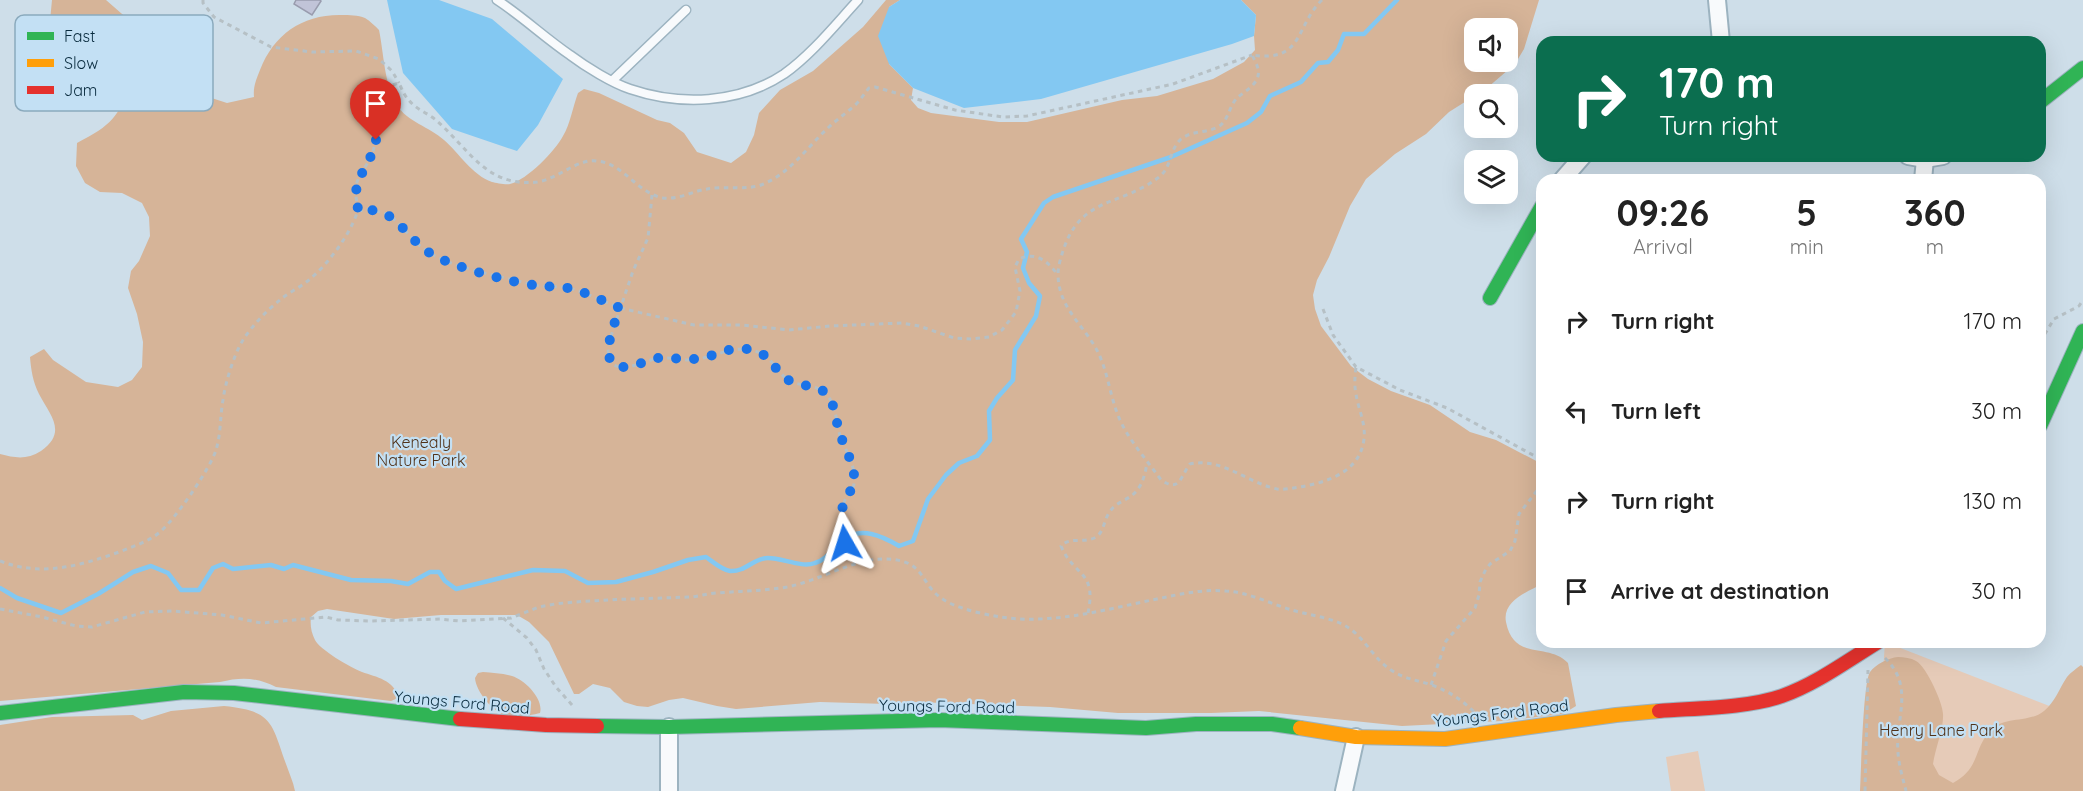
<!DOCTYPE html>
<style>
body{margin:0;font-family:Quicksand,sans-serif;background:#f6f6f6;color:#222;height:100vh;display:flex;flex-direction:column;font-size:22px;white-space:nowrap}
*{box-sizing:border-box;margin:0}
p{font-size:20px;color:#767676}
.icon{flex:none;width:33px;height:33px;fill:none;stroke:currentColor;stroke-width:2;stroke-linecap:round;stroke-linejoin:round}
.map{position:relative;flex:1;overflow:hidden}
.sheet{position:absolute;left:1536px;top:174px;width:510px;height:474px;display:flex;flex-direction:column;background:#fff;border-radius:18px;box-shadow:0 6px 24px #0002}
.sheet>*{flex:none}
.guide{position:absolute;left:1536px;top:36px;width:510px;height:126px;border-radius:18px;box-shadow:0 6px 24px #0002;background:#0b6e4f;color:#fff;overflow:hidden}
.fabs{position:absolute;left:1464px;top:18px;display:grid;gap:12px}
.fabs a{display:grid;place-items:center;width:54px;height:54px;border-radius:12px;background:#fff;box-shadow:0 6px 24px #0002;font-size:30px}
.pin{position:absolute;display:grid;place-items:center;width:51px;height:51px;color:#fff;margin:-62px -26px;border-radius:50% 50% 50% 0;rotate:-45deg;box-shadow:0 0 6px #0007}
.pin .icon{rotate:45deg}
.me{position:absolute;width:66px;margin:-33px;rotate:354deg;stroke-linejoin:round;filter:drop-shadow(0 0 4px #0008)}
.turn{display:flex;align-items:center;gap:21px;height:126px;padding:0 24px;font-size:27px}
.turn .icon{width:78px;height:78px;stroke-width:2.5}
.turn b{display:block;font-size:42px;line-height:51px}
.eta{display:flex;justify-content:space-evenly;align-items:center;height:102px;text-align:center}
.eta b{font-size:36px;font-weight:800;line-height:42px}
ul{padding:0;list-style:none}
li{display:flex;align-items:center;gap:18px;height:90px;padding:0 24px}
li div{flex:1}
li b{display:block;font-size:22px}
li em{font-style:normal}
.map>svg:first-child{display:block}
.green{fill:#e6cbb8}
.forest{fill:#d6b498;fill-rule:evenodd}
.water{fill:#83c8f2}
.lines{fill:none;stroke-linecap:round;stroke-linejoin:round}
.stream{stroke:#83c8f2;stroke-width:4.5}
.building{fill:#c1c4d8;stroke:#999cae;stroke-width:1.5}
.lane-casing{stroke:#9cb3c0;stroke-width:11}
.street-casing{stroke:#9cb3c0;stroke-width:20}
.fast-casing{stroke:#9cb3c0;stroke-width:16}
.slow-casing{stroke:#9cb3c0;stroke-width:16}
.jam-casing{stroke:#9cb3c0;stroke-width:16}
.path{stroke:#b6c0c5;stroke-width:3;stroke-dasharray:4.5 4.5;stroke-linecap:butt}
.lane{stroke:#f8fafc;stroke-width:8}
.street{stroke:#f8fafc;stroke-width:16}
.fast{stroke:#30b455;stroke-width:14}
.slow{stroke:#ff9f0a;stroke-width:14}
.jam{stroke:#e5322d;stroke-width:14}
.route{stroke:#1a73e8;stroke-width:10;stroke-dasharray:0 18}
.labels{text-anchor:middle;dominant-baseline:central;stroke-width:4.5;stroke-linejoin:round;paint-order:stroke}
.park-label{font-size:16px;fill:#513219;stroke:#c3e0f4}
.street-label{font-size:16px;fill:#092b3e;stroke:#c3e0f4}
.key{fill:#c3e0f4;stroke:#8baabd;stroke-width:1.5}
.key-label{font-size:16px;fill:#092b3e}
</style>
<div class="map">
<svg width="2083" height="791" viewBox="0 0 2083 791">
<rect width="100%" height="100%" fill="#cedee9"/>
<!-- green -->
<path class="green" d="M1885,642l198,77v72h-208z
M1698,751l7,40h-34l-5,-34z"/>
<!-- forest -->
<path class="forest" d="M52,0h54l55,48 8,16 24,28 34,11 27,-6c-1,-10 2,-17 6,-27 14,-36 43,-56 82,-55 7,0 16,0 23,3 5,3 10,8 14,12 5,24 5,54 18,75 10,17 33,22 47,35 15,13 28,35 48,42 4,1 14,3 18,2 17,-4 45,-33 53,-48 7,-11 10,-30 15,-43l6,-4 15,4 58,27 13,3 14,10 13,19 34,11 15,-11 8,-17 5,-22 21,-23 33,-19 50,-44 23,-27h14l-11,7v57l24,24 -2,12 7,8 13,5 68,9h28l95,-22 35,-4 56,-17 31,-17 11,-12 -1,-14 2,-21 -15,-15h298l-15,49 -9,15 -28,24 -38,24 -23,22 -31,20 -29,25 -16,27 -21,51 -12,23 -4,15 2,14 6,17 30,40 17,13 23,12 39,14 40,27 26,8 46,24v120c-15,8 -40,17 -36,38 8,40 42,20 62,41l8,43 -13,8 -61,7 -100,5 -143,-15 -48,2h-93l-68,-6 -134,-5 -29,2 -67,-2 -84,7 -19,-3 -34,-8 -14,2 -21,7 -11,-1 -13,-4 -14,-14 -17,-4 -14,10h-5l-25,-52 -20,-20 -12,-7h-76l-47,4 -67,-10 -9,2 -7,6c-1,8 0,15 4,23 4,9 36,28 47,32 14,5 33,8 36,26l-7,3 -115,-14c-20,-10 -35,-10 -56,-5l-220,19v-247c15,4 27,6 41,-3 27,-19 9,-36 -2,-57 -6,-12 -8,-24 -9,-37l14,-8 9,11 33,22 32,5 14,-7 10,-13 1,-25 -6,-28 -9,-26 3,-17 8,-10 11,-25 -1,-19 -7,-14 -20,-10 -22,-1 -15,-9 -9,-17 1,-23c36,-19 39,-24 56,-61l-11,-12 -41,-18 -25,-15 -6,-16zM1474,28h34v34h-34z
M1898,657c6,0 13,1 18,4 10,5 27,42 27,53 1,14 -8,35 -10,50l6,11 14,8c27,-15 20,-32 36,-51 14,-17 39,-8 55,-21 11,-9 15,-22 23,-34 4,-5 9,-8 14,-12l2,2v124h-223c1,-17 3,-109 10,-119 6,-8 18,-14 28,-15z
M483,672c9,1 20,1 29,4 13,4 32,23 28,37 -6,2 -27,5 -33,3 -14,-4 -31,-24 -32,-38l3,-5z
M224,706c49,5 47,16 62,58 3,9 7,17 9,27h-295v-66l52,-8 81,-2 9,5 29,-9z"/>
<!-- water -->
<path class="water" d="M387,0h52l53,19 71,60 -25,46 -21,26 -65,-22 -49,-56z
M900,0h341l15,15 -2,21 -22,8 -191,55 -77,9 -51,-20 -24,-24 -11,-28 11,-29z"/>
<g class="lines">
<!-- stream -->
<path class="stream" d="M0,588l17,10 44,15 37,-19 35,-22 18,-6 17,7 13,17h18l14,-22 10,-4 10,5 38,-4 13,4 9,-4 58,15 40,1 17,3 22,-12h9l6,9 11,8 77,-19 32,1 23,12 28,-1 37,-10 35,-12 18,-3c7,5 16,13 24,14 16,1 23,-13 38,-13 15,0 33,10 47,5 13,-4 18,-15 28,-23 18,-14 39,-4 56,6l14,-5 15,-42 18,-24 13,-12 18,-7 13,-16 -1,-29 8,-13 16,-18 2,-30 21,-34 4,-20 -11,-13 -6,-15 4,-16 -6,-13 23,-36 9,-6 118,-40 76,-34 14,-11 9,-16 31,-14 17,-19 10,-1 10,-12 6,-16h20l33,-34"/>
</g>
<!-- building -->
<path class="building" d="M296,0h24l1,1 -9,14 -18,-11z"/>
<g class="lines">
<!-- lane casing -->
<g class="lane-casing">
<path id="lane" d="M497,0c26,17 48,38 73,55 16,12 42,28 60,34 50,17 109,15 154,-15 28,-20 51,-49 74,-74
M613,80l73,-70"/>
</g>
<!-- street casing -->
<g class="street-casing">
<path id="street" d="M1717,0l4,42
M1908,156l17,3 18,-3
M1562,180l21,-24
M1923,180l2,-21
M669,727v64
M1344,791l12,-54"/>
</g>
<!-- fast casing -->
<g class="fast-casing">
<path id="fast" d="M2040,102l43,-34
M1490,298l52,-92
M2040,426l43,-95
M0,713l184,-21 50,1 226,26
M597,726l72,1 270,-7 207,8 50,-4h76l28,4"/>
</g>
<!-- slow casing -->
<g class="slow-casing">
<path id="slow" d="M1300,728l56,9 89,2 171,-24 43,-4"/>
</g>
<!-- jam casing -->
<g class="jam-casing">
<path id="jam" d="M1659,711c38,-3 88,-3 123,-15 34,-12 65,-35 96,-54
M460,719l86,6 51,1"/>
</g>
<!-- path -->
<path class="path" d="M203,0v3l11,14 57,30 41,5 44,-1 23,8 13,12 7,12
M1322,0c-27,26 -18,63 -70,55 3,6 8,14 6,21 -3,11 -15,16 -22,23 -8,10 -8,24 -20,29 -12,5 -25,3 -35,11 -12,11 -9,28 -22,38 -37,29 -77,19 -95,71 -3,9 -6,18 -6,27 1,37 31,53 43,84 8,20 10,41 19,61 10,22 27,40 41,60 19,13 19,-3 29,-16 31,-7 58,19 87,25 7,1 15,-1 23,-2 28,-5 60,-15 64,-48 2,-15 -6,-31 -8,-45 -2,-10 -1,-18 0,-27
M652,195l-4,43 -15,33 -22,65 -3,13 1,9 3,6c14,8 29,-2 43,-5 12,-3 25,1 37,1 23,-2 42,-17 66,-8 15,5 19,23 34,30 10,4 21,2 30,9 5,3 9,9 11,14 3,9 4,18 6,27 4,14 19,38 15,52 -1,6 -7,11 -9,16 -10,23 0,44 11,65
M358,211l11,-2 21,6 30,31 15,10 18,8 23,7 63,15 27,1 16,5 38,16 74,17h48l47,5 41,-4 72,-3 17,3 35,12 18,1 17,-2 13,-7 14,-18 4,-21 -5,-24 4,-8c18,-8 29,3 39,16
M1323,309l10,26 23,32 44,23 47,18 95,52
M2040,342l14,-23 25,-13 4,-6
M0,561c40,16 80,5 119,-9 15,-6 29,-10 41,-20 16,-14 50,-63 56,-82 5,-16 4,-34 7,-50 2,-16 11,-46 20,-60 9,-14 24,-30 37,-40 9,-8 21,-13 30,-21 18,-15 39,-43 47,-66 2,-8 -3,-18 -1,-27 2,-11 12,-21 16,-32 9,-22 -3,-65 27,-71 3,6 5,12 9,16 7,10 20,14 29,22 31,27 50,67 100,61 21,-3 41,-24 60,-21 26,2 40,32 66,37 15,2 30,-7 44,-9 16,-3 42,1 54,-4 29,-11 47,-39 69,-59 8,-7 16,-13 24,-20 6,-5 10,-12 15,-18l6,-1 80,23 48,7 24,-1 146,-32 79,-29
M0,609l42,8 34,9 16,1 53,-15 27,-1 50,4 39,8 65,-6 12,3 33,1 69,-2 19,2 52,-3 28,-11 16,-3c44,-5 89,-5 133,-7 10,0 20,-4 30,-4 23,-2 45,-2 69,-6 32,-6 67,-29 99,-28 41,1 33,26 58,41 18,11 55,18 76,19 47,2 92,-11 137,-20 23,-5 46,-10 69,-8 22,1 45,13 66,19 19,6 40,7 57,18 16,11 25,31 42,42 13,9 26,10 41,15 18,7 32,16 45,30
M1088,613c9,-43 -14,-36 -27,-67 9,-10 24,-2 35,-9 8,-5 8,-17 13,-24 5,-9 15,-12 22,-17 11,-8 14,-21 16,-33
M503,618l24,20 9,12 8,19 12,18 17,19
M1885,658c30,29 10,60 13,95 1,13 5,26 8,38
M1431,685l15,-44 29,-33 4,-13 1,-13 5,-11 5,-7 20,-13 5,-10 4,-27 23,-30
M1865,791l3,-121"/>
<!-- lane -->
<use href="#lane" class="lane"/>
<!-- street -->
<use href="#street" class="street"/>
<!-- fast -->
<use href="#fast" class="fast"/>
<!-- slow -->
<use href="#slow" class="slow"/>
<!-- jam -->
<use href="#jam" class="jam"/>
</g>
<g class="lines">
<!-- route -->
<path class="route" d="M376,140l-4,14 -16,31 2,26c39,-7 45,27 75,44 23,13 81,28 107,31 9,1 19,0 28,2 18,4 35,13 52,20 -5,14 -24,58 2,59 12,1 24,-7 36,-9 12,-2 24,3 36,1 19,-1 34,-13 53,-10 27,4 24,21 43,32 14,8 29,0 40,18 6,11 6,24 10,35 5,15 16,33 14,49 0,5 -6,10 -8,15 -7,14 -6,31 -1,45"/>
</g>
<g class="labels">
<!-- park labels -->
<g class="park-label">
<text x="421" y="442">Kenealy<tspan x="421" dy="18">Nature Park</tspan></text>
<text x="1941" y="730">Henry Lane Park</text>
</g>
<!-- street labels -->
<g class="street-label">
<text transform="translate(462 702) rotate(5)">Youngs Ford Road</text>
<text transform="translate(947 706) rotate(1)">Youngs Ford Road</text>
<text transform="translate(1501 713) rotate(-7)">Youngs Ford Road</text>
</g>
</g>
<!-- legend -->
<rect x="15" y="15" width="198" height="96" rx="9" class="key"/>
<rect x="27" y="32" width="27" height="8" fill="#30b455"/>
<rect x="27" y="59" width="27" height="8" fill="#ff9f0a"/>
<rect x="27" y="86" width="27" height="8" fill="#e5322d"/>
<g class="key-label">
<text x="64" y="42">Fast</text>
<text x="64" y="69">Slow</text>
<text x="64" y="96">Jam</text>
</g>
</svg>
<div class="fabs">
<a><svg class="icon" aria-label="sound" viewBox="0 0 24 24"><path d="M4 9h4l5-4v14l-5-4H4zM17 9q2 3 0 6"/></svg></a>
<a><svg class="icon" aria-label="search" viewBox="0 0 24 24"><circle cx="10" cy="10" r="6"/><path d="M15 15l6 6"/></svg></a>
<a><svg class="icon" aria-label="layers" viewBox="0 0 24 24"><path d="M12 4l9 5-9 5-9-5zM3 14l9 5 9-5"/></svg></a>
</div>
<div class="pin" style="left:376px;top:140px;background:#d93025"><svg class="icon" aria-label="arrive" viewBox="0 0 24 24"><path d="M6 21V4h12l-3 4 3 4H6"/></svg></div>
<svg class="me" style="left:845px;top:543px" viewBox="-20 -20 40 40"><path d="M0-17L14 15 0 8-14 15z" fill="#1a73e8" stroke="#fff" stroke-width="4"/></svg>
<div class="guide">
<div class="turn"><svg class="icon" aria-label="right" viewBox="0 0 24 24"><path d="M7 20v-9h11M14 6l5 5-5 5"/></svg><div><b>170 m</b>Turn right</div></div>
</div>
<section class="sheet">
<div class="eta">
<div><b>09:26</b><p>Arrival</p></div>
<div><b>5</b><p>min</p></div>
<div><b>360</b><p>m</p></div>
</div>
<ul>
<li><svg class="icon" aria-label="right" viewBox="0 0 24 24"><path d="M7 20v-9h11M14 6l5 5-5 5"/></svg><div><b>Turn right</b></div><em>170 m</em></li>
<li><svg class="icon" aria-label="left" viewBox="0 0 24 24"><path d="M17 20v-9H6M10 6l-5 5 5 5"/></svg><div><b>Turn left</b></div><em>30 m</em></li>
<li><svg class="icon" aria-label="right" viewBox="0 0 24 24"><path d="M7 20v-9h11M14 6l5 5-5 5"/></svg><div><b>Turn right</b></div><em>130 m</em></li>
<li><svg class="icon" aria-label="arrive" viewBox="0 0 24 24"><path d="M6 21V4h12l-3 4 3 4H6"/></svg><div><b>Arrive at destination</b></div><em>30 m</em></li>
</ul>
</section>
</div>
